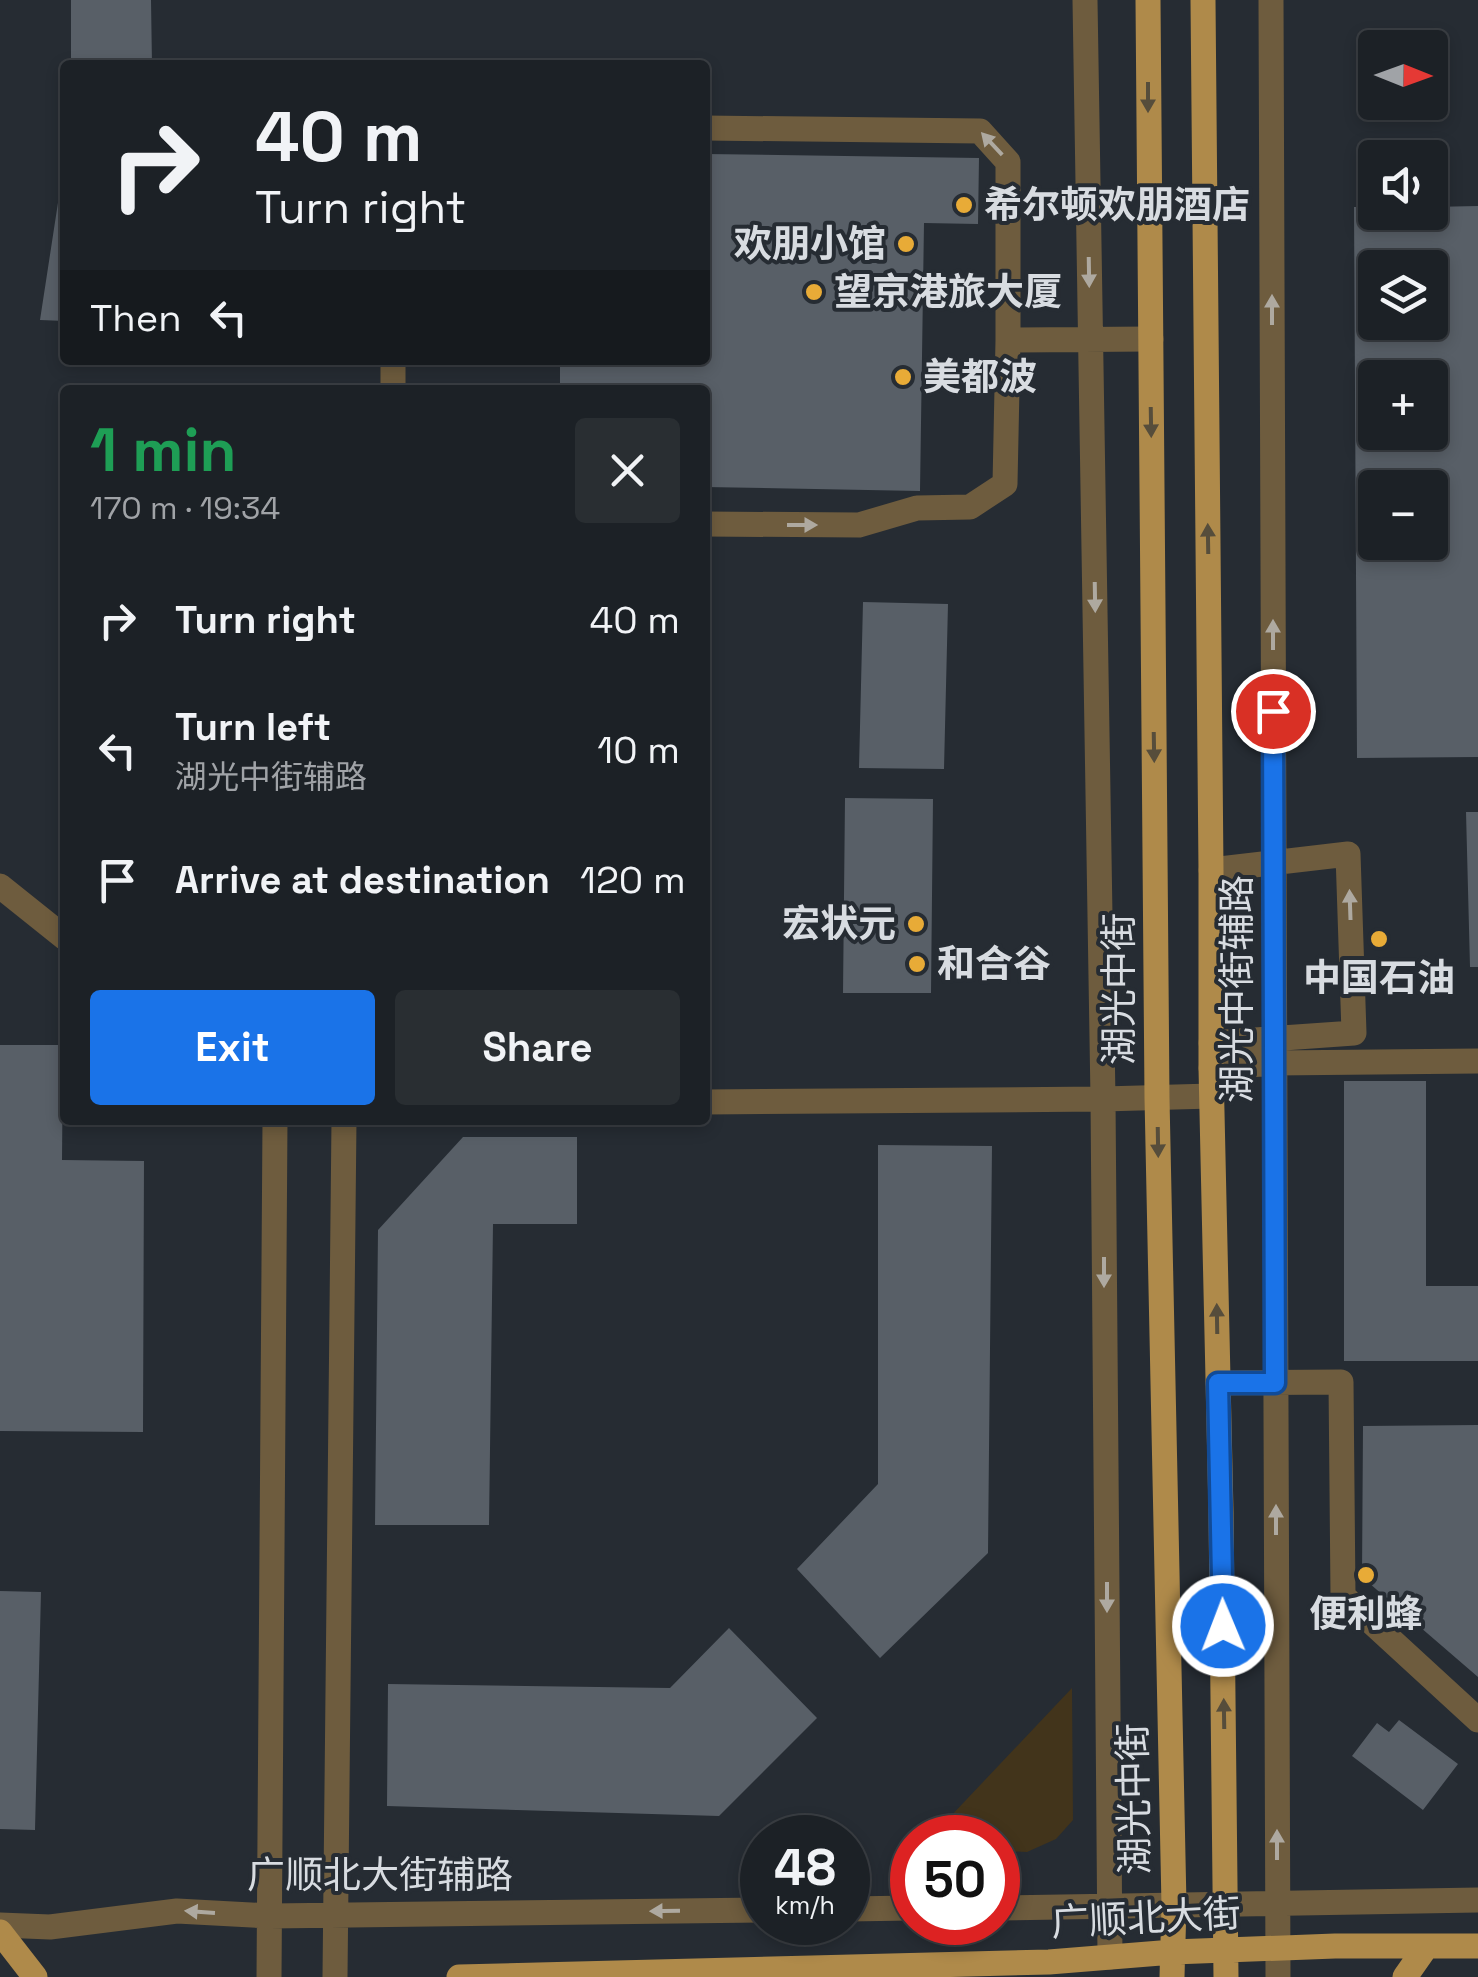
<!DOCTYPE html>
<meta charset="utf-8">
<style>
body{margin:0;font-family:"Space Grotesk","Noto Sans SC",sans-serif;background:#292e32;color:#f1f3f6;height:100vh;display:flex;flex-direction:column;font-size:38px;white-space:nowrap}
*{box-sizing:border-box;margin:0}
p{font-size:32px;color:#a0a3a7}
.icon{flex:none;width:55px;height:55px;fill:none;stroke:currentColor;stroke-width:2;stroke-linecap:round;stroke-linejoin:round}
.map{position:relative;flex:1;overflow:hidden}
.sheet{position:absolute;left:60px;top:385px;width:650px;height:740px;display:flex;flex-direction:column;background:#1c2126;border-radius:10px;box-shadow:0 5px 15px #0003,0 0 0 2px #3a3e43}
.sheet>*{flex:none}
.hud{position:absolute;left:60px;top:60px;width:650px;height:305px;border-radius:10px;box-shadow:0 5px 15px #0003,0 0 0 2px #3a3e43;background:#1c2126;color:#f1f3f6;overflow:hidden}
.needle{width:65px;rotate:91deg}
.controls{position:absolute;left:1358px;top:30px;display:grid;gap:20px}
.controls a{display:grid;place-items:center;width:90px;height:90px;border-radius:10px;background:#1c2126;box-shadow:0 5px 15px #0003,0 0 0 2px #3a3e43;font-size:50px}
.speed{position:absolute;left:740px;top:1815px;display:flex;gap:20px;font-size:50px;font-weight:700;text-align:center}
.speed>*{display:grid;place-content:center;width:130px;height:130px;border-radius:50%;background:#1c2126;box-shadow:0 5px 15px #0003,0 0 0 2px #3a3e43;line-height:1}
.speed small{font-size:25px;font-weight:400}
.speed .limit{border:15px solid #d22;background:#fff;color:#111}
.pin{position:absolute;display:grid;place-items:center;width:85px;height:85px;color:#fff;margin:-42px;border:5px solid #fff;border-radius:50%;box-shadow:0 2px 10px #0007}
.me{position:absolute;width:110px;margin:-55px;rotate:359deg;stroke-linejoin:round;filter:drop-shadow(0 0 8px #0008)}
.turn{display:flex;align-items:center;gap:35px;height:210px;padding:0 30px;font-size:45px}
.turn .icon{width:130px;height:130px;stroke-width:2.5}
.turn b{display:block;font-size:70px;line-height:85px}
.then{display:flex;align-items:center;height:95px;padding:0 30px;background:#0003;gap:20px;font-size:38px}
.round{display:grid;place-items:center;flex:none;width:105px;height:105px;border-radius:10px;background:#292e32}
.head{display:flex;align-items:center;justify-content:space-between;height:170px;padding:0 30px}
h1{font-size:60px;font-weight:700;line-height:75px;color:#1e9e55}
.action{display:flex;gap:20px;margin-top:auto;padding:20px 30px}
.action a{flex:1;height:115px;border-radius:10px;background:#1a73e8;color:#fff;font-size:40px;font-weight:700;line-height:115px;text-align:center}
.action a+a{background:#292e32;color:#f1f3f6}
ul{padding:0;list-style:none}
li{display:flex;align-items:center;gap:30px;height:130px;padding:0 30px}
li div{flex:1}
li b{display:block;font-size:38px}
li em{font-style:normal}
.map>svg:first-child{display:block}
.green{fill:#42341b}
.building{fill:#585f67;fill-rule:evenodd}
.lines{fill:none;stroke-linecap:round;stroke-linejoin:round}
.minor{stroke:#6e5c3e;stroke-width:25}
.major{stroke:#af8a4a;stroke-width:25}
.oneway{fill:#564d3b}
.oneway2{fill:#aea9a0}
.route-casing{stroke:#114b97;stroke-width:25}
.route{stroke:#1a73e8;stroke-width:18}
.poi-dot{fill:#e8ab37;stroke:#262c33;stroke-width:4}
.labels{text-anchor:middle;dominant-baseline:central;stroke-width:8;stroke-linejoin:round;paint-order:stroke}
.poi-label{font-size:38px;font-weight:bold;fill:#d8dce1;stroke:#262c33;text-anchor:start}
.street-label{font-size:38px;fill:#d8dce1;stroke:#262c33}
</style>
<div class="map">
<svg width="1478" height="1977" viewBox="0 0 1478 1977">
<rect width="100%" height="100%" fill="#262c33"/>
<!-- green -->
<path class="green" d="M1072,1688l1,132 -17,19 -29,13 -29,-1v-13l-67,-1z"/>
<!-- building -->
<path class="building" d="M71,0h80l1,65h-81z
M705,154l274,4 -1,66 -54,-1 -4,268 -215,-4v-97h-145v-30h145z
M63,170l2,1v150l-25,-1z
M1478,206v551l-121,1 -3,-551h21v5h55v-5zM1375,268h55v54h-55zM1375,378h55v54h-55zM1375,488h55v54h-55z
M863,602l85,2 -4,165 -85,-1z
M845,798l88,1 -2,194h-88z
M1466,812h12v155h-8z
M0,1045h63l-1,115 82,1 -1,271 -143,-1z
M1344,1081h82v205h52v75h-134z
M463,1137h114v87h-84l-4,301h-114l3,-295z
M878,1145l114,1 -4,407 -108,105 -83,-89 81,-85z
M1478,1425v252l-116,-100 1,-151z
M0,1591l41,1 -6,238 -35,-1z
M729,1628l88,90 -98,98 -332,-10 1,-122 282,4z
M1399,1720l59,44 -35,46 -71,-54 25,-33 12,9z"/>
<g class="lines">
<!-- minor -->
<path class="minor" d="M1085,0l18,1099 7,858
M1271,0l7,1977
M705,128l275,3 28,31v178l-3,144 -35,23 -53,1 -58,17 -154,-1
M1008,340l143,-1
M393,360v30
M0,886l65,52
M1211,1043l143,-10 -6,-179 -137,16
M1211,1068l63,-5 204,-2
M705,1102l398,-3 109,-3
M1218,1383l123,-1 2,214 135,124
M998,1908l480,-8
M848,1909l64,-1
M0,1925l50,2 127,-16 93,5 492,-6
M269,1977l6,-857
M335,1977l9,-857"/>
<!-- major -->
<path class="major" d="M1148,0l9,1098 17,807 -2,72
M1203,0l8,870v198l10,444 5,465
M0,1932l35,45
M459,1977l590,-15 124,-10 162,-6h143
M1405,1977l21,-30"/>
</g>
<!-- one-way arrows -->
<defs><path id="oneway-solid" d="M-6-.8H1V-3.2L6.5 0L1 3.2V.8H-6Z" transform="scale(2.5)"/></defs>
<g class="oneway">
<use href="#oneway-solid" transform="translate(1148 97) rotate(90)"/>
<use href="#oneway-solid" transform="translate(1151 422) rotate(89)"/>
<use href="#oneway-solid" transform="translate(1208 539) rotate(-91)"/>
<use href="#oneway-solid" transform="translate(1154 747) rotate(89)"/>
<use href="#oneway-solid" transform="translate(1158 1142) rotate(89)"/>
<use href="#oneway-solid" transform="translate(1217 1319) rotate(-91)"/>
<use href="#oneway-solid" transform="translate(1224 1714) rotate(-91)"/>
</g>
<g class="oneway2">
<use href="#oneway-solid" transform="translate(992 144) rotate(-133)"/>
<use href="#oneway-solid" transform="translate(1089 272) rotate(89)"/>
<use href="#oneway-solid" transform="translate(1272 310) rotate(-90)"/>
<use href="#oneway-solid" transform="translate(802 525)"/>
<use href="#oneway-solid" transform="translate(1095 597) rotate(89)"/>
<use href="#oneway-solid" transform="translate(1273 635) rotate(-90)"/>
<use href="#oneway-solid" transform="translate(1350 905) rotate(-92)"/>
<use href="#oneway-solid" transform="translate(1104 1272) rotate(90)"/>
<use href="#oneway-solid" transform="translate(1276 1520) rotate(-90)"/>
<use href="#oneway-solid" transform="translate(1107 1597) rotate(90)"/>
<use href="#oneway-solid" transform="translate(1277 1845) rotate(-90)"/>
<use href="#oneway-solid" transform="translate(665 1911) rotate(179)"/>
<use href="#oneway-solid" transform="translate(200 1912) rotate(-176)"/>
</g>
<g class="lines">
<!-- route casing -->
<g class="route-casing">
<path id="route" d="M1223,1626l-5,-243h57l-2,-672"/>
</g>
<!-- route -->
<use href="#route" class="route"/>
</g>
<!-- markers -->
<g class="poi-dot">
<circle cx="964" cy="205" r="10"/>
<circle cx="906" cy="244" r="10"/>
<circle cx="814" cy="292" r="10"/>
<circle cx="903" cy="377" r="10"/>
<circle cx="916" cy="924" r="10"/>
<circle cx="1379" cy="939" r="10"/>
<circle cx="917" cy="964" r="10"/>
<circle cx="1366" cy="1575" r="10"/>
</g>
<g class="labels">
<!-- poi labels -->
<g class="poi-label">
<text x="984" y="205">希尔顿欢朋酒店</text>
<text x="886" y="244" text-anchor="end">欢朋小馆</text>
<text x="834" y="292">望京港旅大厦</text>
<text x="923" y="377">美都波</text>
<text x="896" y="924" text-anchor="end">宏状元</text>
<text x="937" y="964">和合谷</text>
<text x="1379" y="978" text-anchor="middle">中国石油</text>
<text x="1366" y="1614" text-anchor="middle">便利蜂</text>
</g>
<!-- street labels -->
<g class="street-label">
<text transform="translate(1119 989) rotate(-90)">湖光中街</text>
<text transform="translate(1237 989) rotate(-90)">湖光中街辅路</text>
<text transform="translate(1134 1799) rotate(-91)">湖光中街</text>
<text x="380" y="1875">广顺北大街辅路</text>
<text transform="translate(1146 1918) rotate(-3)">广顺北大街</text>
</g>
</g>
</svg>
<div class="controls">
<a><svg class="needle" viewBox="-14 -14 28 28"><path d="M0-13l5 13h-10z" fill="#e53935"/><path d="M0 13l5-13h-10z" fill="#a0a3a7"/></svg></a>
<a><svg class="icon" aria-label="sound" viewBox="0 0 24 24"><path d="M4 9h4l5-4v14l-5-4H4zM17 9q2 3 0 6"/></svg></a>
<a><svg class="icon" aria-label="layers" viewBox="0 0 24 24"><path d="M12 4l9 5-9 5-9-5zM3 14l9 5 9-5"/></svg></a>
<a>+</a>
<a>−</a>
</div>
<div class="speed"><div>48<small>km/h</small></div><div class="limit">50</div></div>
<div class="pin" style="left:1273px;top:711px;background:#d93025"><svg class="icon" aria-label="arrive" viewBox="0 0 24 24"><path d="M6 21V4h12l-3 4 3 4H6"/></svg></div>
<svg class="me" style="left:1223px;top:1626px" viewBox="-20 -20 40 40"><circle r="17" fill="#1a73e8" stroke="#fff" stroke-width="3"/><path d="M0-11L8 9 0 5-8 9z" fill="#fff"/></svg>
<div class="hud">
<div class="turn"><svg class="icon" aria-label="right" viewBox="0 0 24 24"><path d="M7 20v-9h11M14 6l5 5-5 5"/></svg><div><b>40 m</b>Turn right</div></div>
<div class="then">Then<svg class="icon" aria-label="left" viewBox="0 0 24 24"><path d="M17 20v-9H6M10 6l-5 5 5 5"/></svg></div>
</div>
<section class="sheet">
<div class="head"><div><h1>1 min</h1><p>170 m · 19:34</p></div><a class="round"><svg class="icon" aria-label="close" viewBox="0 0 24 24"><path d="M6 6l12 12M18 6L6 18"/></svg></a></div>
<ul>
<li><svg class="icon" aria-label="right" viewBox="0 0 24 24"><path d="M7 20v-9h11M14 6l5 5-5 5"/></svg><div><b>Turn right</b></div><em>40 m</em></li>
<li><svg class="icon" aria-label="left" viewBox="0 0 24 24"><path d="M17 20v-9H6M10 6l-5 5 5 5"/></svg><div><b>Turn left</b><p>湖光中街辅路</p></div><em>10 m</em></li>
<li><svg class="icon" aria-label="arrive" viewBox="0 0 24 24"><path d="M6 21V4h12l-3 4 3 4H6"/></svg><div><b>Arrive at destination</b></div><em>120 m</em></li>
</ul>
<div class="action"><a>Exit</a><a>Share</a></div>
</section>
</div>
